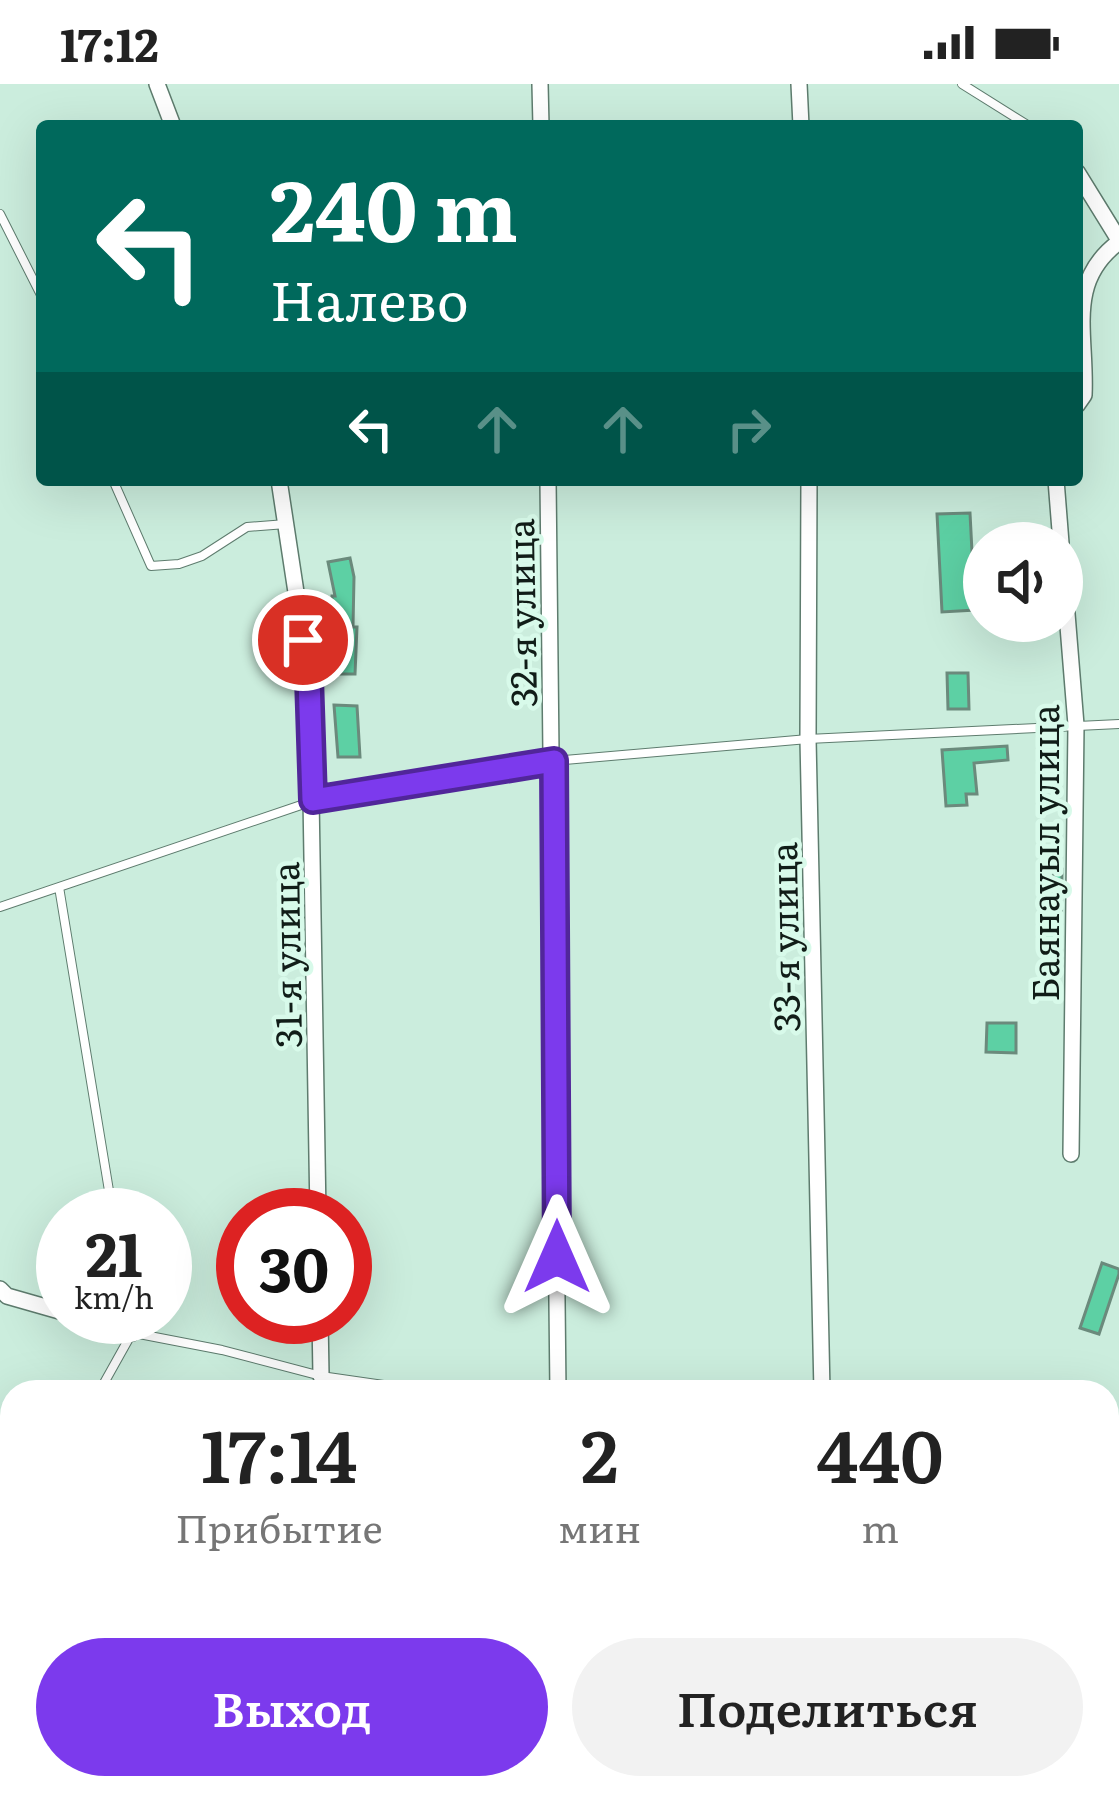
<!DOCTYPE html>
<html lang="ru">
<meta charset="utf-8">
<style>
body{margin:0;font-family:Literata,serif;background:#f2f2f2;color:#222;height:100vh;display:flex;flex-direction:column;font-size:45px;white-space:nowrap}
*{box-sizing:border-box;margin:0}
p{font-size:39px;color:#767676}
.icon{flex:none;width:66px;height:66px;fill:none;stroke:currentColor;stroke-width:2;stroke-linecap:round;stroke-linejoin:round}
.map{position:relative;flex:1;overflow:hidden}
.sheet{position:absolute;left:0px;top:1296px;width:1119px;height:420px;display:flex;flex-direction:column;background:#fff;border-radius:36px 36px 0 0;box-shadow:0 12px 48px #0002}
.sheet>*{flex:none}
.guide{position:absolute;left:36px;top:36px;width:1047px;height:366px;border-radius:12px;box-shadow:0 12px 48px #0002;background:#00695c;color:#fff;overflow:hidden}
.controls{position:absolute;left:963px;top:438px;display:grid;gap:24px}
.controls a{display:grid;place-items:center;width:120px;height:120px;border-radius:50%;background:#fff;box-shadow:0 12px 48px #0002;font-size:60px}
.speed{position:absolute;left:36px;top:1104px;display:flex;gap:24px;font-size:60px;font-weight:700;text-align:center}
.speed>*{display:grid;place-content:center;width:156px;height:156px;border-radius:50%;background:#fff;box-shadow:0 12px 48px #0002;line-height:1}
.speed small{font-size:30px;font-weight:400}
.speed .limit{border:18px solid #d22;background:#fff;color:#111}
.pin{position:absolute;display:grid;place-items:center;width:102px;height:102px;color:#fff;margin:-51px;border:6px solid #fff;border-radius:50%;box-shadow:0 3px 12px #0007}
.me{position:absolute;width:132px;margin:-66px;rotate:0deg;stroke-linejoin:round;filter:drop-shadow(0 0 9px #0008)}
.turn{display:flex;align-items:center;gap:42px;height:252px;padding:0 36px;font-size:54px}
.turn .icon{width:156px;height:156px;stroke-width:2.5}
.turn b{display:block;font-size:84px;line-height:102px}
.lanes{display:flex;align-items:center;height:114px;padding:0 36px;background:#0003;justify-content:center;gap:60px;direction:ltr}
.lanes .off{opacity:.35}
.eta{display:flex;justify-content:space-evenly;align-items:center;height:204px;text-align:center}
.eta b{font-size:72px;font-weight:600;line-height:84px}
.action{display:flex;gap:24px;margin-top:auto;padding:24px 36px}
.action a{flex:1;height:138px;border-radius:72px;background:#7c3aed;color:#fff;font-size:48px;font-weight:600;line-height:138px;text-align:center}
.action a+a{background:#f2f2f2;color:#222}
.status{display:flex;justify-content:space-between;align-items:center;height:84px;padding:0 60px;background:#fff;direction:ltr}
.status svg{height:33px;fill:currentColor}
.map>svg:first-child{display:block}
.building{fill:#5dd0a4;stroke:#6b8a7c;stroke-width:3}
.lines{fill:none;stroke-linecap:round;stroke-linejoin:round}
.service-casing{stroke:#5e7c6e;stroke-width:10}
.minor-casing{stroke:#5e7c6e;stroke-width:18}
.service{stroke:#fff;stroke-width:8}
.minor{stroke:#fff;stroke-width:15}
.route-casing{stroke:#51269a;stroke-width:30}
.route{stroke:#7c3aed;stroke-width:21}
.labels{text-anchor:middle;dominant-baseline:central;stroke-width:9;stroke-linejoin:round;paint-order:stroke}
.street-label{font-size:36px;fill:#111d18;stroke:#d8faea}
</style>
<div class="status"><b>17:12</b><svg viewBox="0 0 49 12"><path d="M0 12V9h3v3zM5 12V6h3v6zM10 12V3h3v9zM15 12V0h3v12zM26 1h20v11H26zM47 4h2v5h-2z"/></svg></div>
<div class="map">
<svg width="1119" height="1716" viewBox="0 0 1119 1716">
<rect width="100%" height="100%" fill="#cbeddd"/>
<!-- building -->
<path class="building" d="M970,429l5,97 -33,2 -5,-98z
M350,474l4,19 -1,50h4l-2,47h-22l2,-57h-4l1,-21h3l-7,-34z
M947,589h21l1,36h-21z
M334,621l23,1 3,51h-22z
M1007,662l1,14 -34,3 3,31h-11l1,11 -21,1 -4,-56z
M1054,784l8,1 -1,71 -23,-1 1,-27h13z
M987,939h29v30l-30,-1z
M1102,1179l17,6v5l-20,60 -19,-6z"/>
<g class="lines">
<!-- service casing -->
<g class="service-casing">
<path id="service" d="M962,0l67,42
M0,130l42,83
M113,396l38,86 28,-2 23,-8 45,-29 39,-3
M59,803l54,328
M0,823l313,-106 240,-40 255,-22 311,-15
M134,1249l88,17 99,26 111,16
M99,1308l33,-59 -3,-16
M0,1453l12,4
M261,1704l4,12
M703,1704l3,12"/>
</g>
<!-- minor casing -->
<g class="minor-casing">
<path id="minor" d="M157,0l16,42
M540,0l1,42
M799,0l2,42
M1077,88l42,68
M1077,321l7,-10c3,-60 -19,-113 35,-153
M279,396l30,198 9,537
M548,396l10,912
M809,396l-1,259 14,653
M1056,396l5,63
M1062,468l14,173 -5,429
M0,1205l7,7 56,16
M79,1233l53,16
M320,1233l1,59
M1107,1669l12,12"/>
</g>
<!-- service -->
<use href="#service" class="service"/>
<!-- minor -->
<use href="#minor" class="minor"/>
</g>
<g class="lines">
<!-- route casing -->
<g class="route-casing">
<path id="route" d="M303,556l6,38 4,122 241,-39 3,496"/>
</g>
<!-- route -->
<use href="#route" class="route"/>
</g>
<g class="labels">
<!-- street labels -->
<g class="street-label">
<text transform="translate(520 529) rotate(-91)">32-я улица</text>
<text transform="translate(1043 769) rotate(-90)">Баянауыл улица</text>
<text transform="translate(783 853) rotate(-91)">33-я улица</text>
<text transform="translate(285 871) rotate(-91)">31-я улица</text>
</g>
</g>
</svg>
<div class="controls">
<a><svg class="icon" aria-label="sound" viewBox="0 0 24 24"><path d="M4 9h4l5-4v14l-5-4H4zM17 9q2 3 0 6"/></svg></a>
</div>
<div class="speed"><div>21<small>km/h</small></div><div class="limit">30</div></div>
<div class="pin" style="left:303px;top:556px;background:#d93025"><svg class="icon" aria-label="arrive" viewBox="0 0 24 24"><path d="M6 21V4h12l-3 4 3 4H6"/></svg></div>
<svg class="me" style="left:557px;top:1173px" viewBox="-20 -20 40 40"><path d="M0-17L14 15 0 8-14 15z" fill="#7c3aed" stroke="#fff" stroke-width="4"/></svg>
<div class="guide">
<div class="turn"><svg class="icon" aria-label="left" viewBox="0 0 24 24"><path d="M17 20v-9H6M10 6l-5 5 5 5"/></svg><div><b>240 m</b>Налево</div></div>
<div class="lanes"><svg class="icon" aria-label="left" viewBox="0 0 24 24"><path d="M17 20v-9H6M10 6l-5 5 5 5"/></svg><svg class="icon off" aria-label="ahead" viewBox="0 0 24 24"><path d="M12 20V5M6 11l6-6 6 6"/></svg><svg class="icon off" aria-label="ahead" viewBox="0 0 24 24"><path d="M12 20V5M6 11l6-6 6 6"/></svg><svg class="icon off" aria-label="right" viewBox="0 0 24 24"><path d="M7 20v-9h11M14 6l5 5-5 5"/></svg></div>
</div>
<section class="sheet">
<div class="eta">
<div><b>17:14</b><p>Прибытие</p></div>
<div><b>2</b><p>мин</p></div>
<div><b>440</b><p>m</p></div>
</div>
<div class="action"><a>Выход</a><a>Поделиться</a></div>
</section>
</div>
